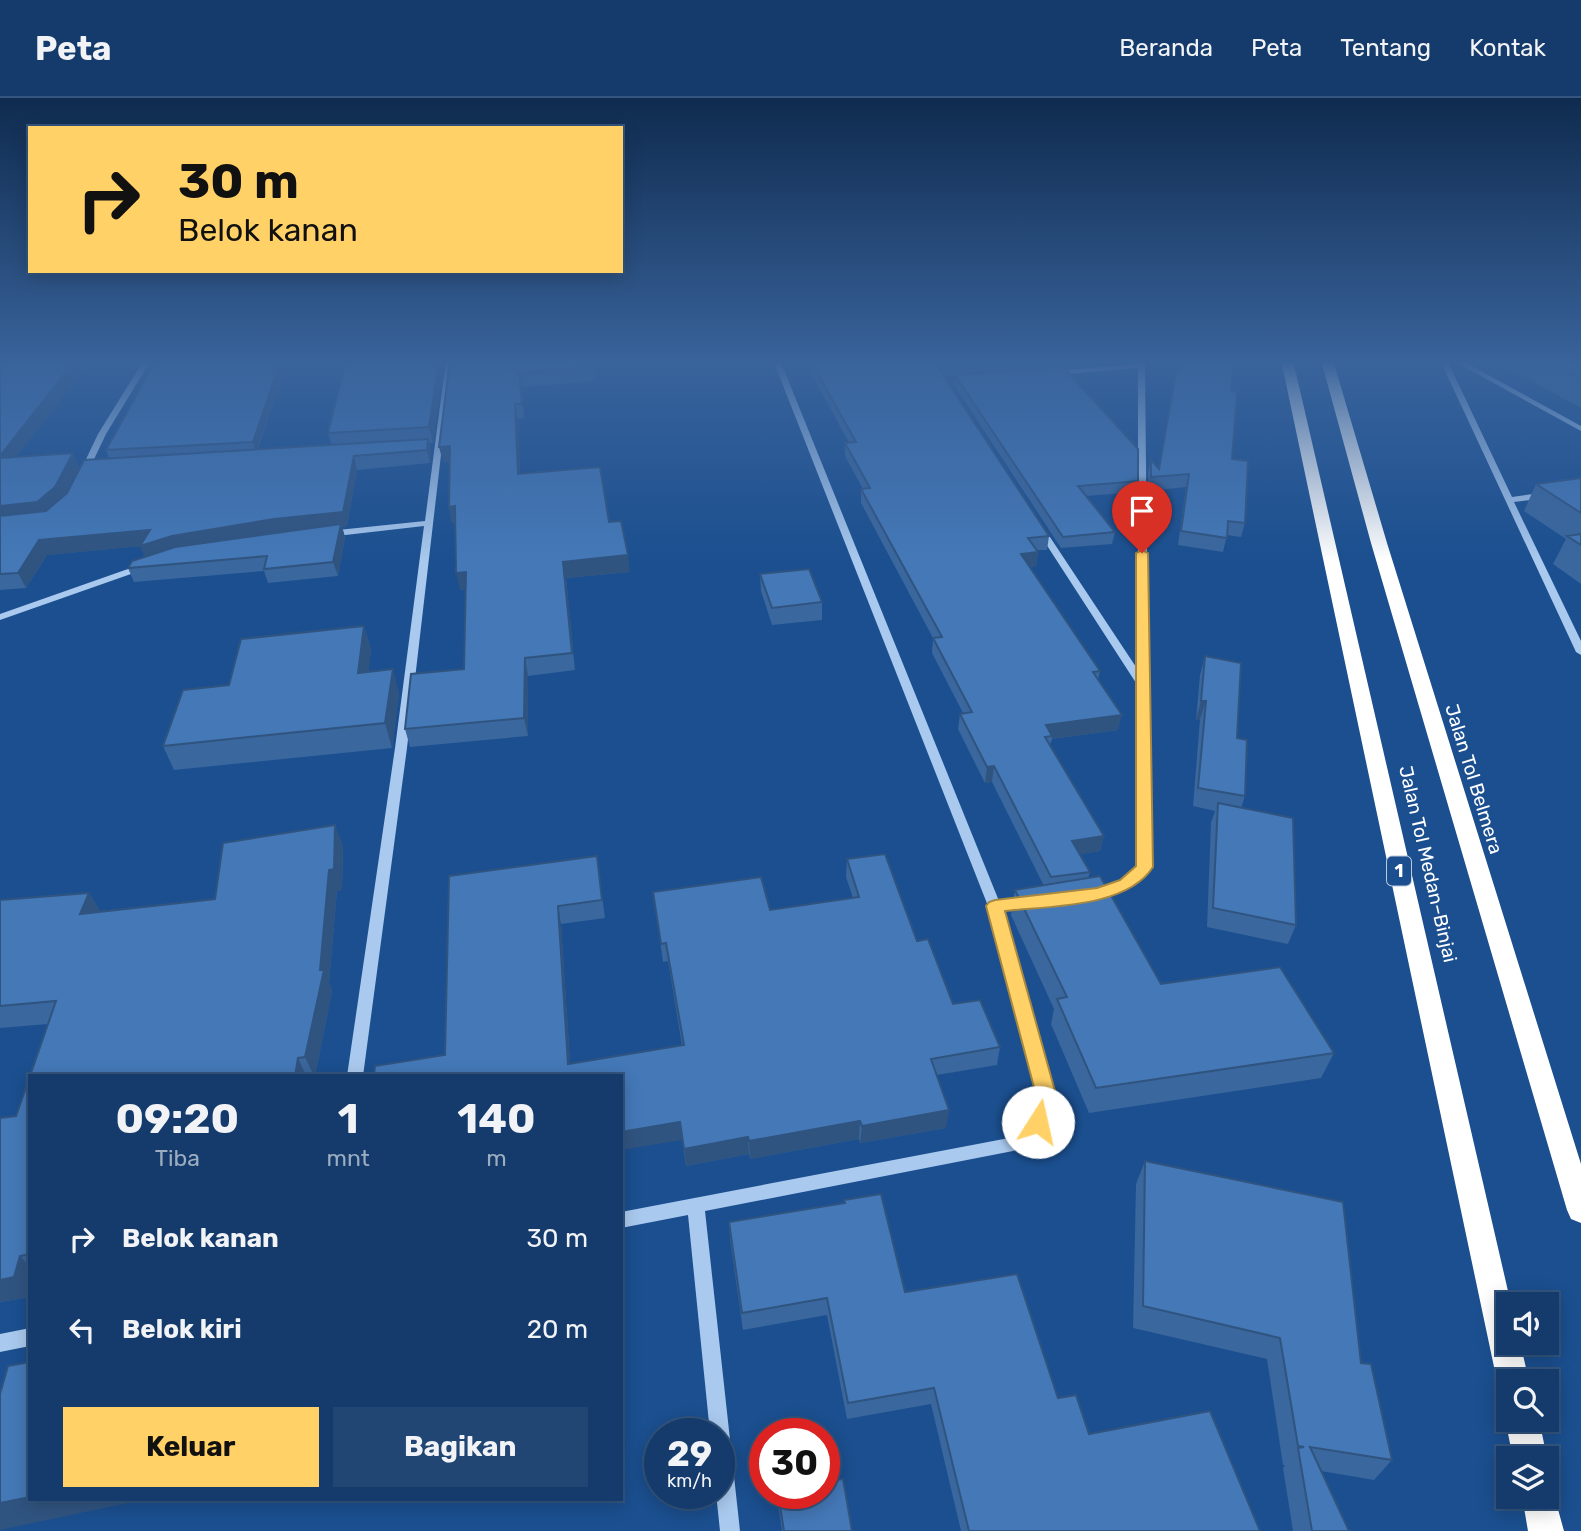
<!DOCTYPE html>
<html lang="id">
<meta charset="utf-8">
<style>
body{margin:0;font-family:Rubik,sans-serif;background:#214673;color:#f1f3f6;height:100vh;display:flex;flex-direction:column;font-size:26px;white-space:nowrap}
*{box-sizing:border-box;margin:0}
p{font-size:23px;color:#9dadc1}
.icon{flex:none;width:38px;height:38px;fill:none;stroke:currentColor;stroke-width:2;stroke-linecap:round;stroke-linejoin:round}
.map{position:relative;flex:1;overflow:hidden}
.panel{position:absolute;left:28px;top:976px;width:595px;height:427px;display:flex;flex-direction:column;background:#143b6b;border-radius:0px;box-shadow:0 4px 18px #0003,0 0 0 2px #33557e}
.panel>*{flex:none}
.hud{position:absolute;left:28px;top:28px;width:595px;height:147px;border-radius:0px;box-shadow:0 4px 18px #0003,0 0 0 2px #33557e;background:#ffd166;color:#111;overflow:hidden}
.fabs{position:absolute;left:1496px;top:1194px;display:grid;gap:14px}
.fabs a{display:grid;place-items:center;width:63px;height:63px;border-radius:0px;background:#143b6b;box-shadow:0 4px 18px #0003,0 0 0 2px #33557e;font-size:35px}
.speed{position:absolute;left:644px;top:1320px;display:flex;gap:14px;font-size:35px;font-weight:700;text-align:center}
.speed>*{display:grid;place-content:center;width:91px;height:91px;border-radius:50%;background:#143b6b;box-shadow:0 4px 18px #0003,0 0 0 2px #33557e;line-height:1}
.speed small{font-size:18px;font-weight:400}
.speed .limit{border:10px solid #d22;background:#fff;color:#111}
.pin{position:absolute;display:grid;place-items:center;width:60px;height:60px;color:#fff;margin:-72px -30px;border-radius:50% 50% 50% 0;rotate:-45deg;box-shadow:0 0 7px #0007}
.pin .icon{rotate:45deg}
.me{position:absolute;width:77px;margin:-38px;rotate:10deg;stroke-linejoin:round;filter:drop-shadow(0 0 5px #0008)}
.turn{display:flex;align-items:center;gap:24px;height:147px;padding:0 35px;font-size:32px}
.turn .icon{width:91px;height:91px;stroke-width:2.5}
.turn b{display:block;font-size:49px;line-height:60px}
.eta{display:flex;justify-content:space-evenly;align-items:center;height:119px;text-align:center}
.eta b{font-size:42px;font-weight:700;line-height:49px}
.action{display:flex;gap:14px;margin-top:auto;padding:14px 35px}
.action a{flex:1;height:80px;border-radius:0px;background:#ffd166;color:#111;font-size:28px;font-weight:700;line-height:80px;text-align:center}
.action a+a{background:#214673;color:#f1f3f6}
ul{padding:0;list-style:none}
li{display:flex;align-items:center;gap:21px;height:91px;padding:0 35px}
li div{flex:1}
li b{display:block;font-size:26px}
li em{font-style:normal}
header{display:flex;align-items:center;gap:42px;box-sizing:border-box;height:98px;padding:0 35px;background:#143b6b;border-bottom:2px solid #33557e}
header strong{font-size:33px}
nav{display:flex;gap:38px;margin-inline-start:auto;font-size:24px}
.map>svg:first-child{display:block}
.lines{fill:none;stroke-linecap:round;stroke-linejoin:round}
.minor{fill:#a9c9ee;fill-rule:evenodd}
.highway{fill:#fff;fill-rule:evenodd}
.wall{fill:#3a679d}
.shaded-wall{fill:#305480}
.building{fill:#4478b7;stroke:#305480;stroke-width:2}
.route{fill:#ffd166;stroke:#a68842;stroke-width:2}
.labels{text-anchor:middle;dominant-baseline:central;stroke-width:5;stroke-linejoin:round;paint-order:stroke}
.shield{fill:#1b4f8f;stroke:#bbcadd;stroke-width:2}
.shield-label{font-size:18px;font-weight:bold;fill:#fff}
.street-label{font-size:19px;fill:#fff;stroke:#1b4f8f}
</style>
<header>
<strong>Peta</strong>
<nav><a>Beranda</a><a>Peta</a><a>Tentang</a><a>Kontak</a></nav>
</header>
<div class="map">
<svg width="1581" height="1433" viewBox="0 0 1581 1433">
<rect width="100%" height="100%" fill="#1b4f8f"/>
<g class="lines">
<!-- minor -->
<path class="minor" d="M144,262h7l-45,74 -19,40 -7,2 -1,-2 19,-40z
M446,262h6l-45,388 -44,328h-16l48,-328 29,-222 -96,11 -4,-3 4,-3 97,-10z
M773,262h7l219,541 30,-4 5,2 2,3 -2,3 -31,5 50,181 -9,36 -25,22 -6,2 -308,60 35,320h-20l-4,-38h3v-60h-9l-22,-218 -67,13v-16l388,-74 22,-20 6,-27 -49,-185z
M1138,262h6l1,6 5,502 -19,19 -39,12 -5,-2 -2,-3 2,-3 34,-10 17,-15v-180l-103,-159 7,-2 96,145v-302l-84,7 -4,-2 4,-2 84,-7z
M1440,262h7l65,137 34,-5 4,3 -4,3 -32,4 67,139v14l-5,-3z
M1452,262h9l120,66v5z
M145,465l3,1v4l-148,52v-6z
M30,1230v18l-30,6v-18z"/>
<!-- highway -->
<path class="highway" d="M1281,262h12l218,944h-3v38h12l9,39h-21v14l-6,-3 -5,-11z
M1321,262h12l54,183 194,621v59l-10,-4 -4,-9 -196,-667z
M1508,1314v7h31l8,39h-34l-8,-39z
M1547,1384l4,2 13,47h-36l-6,-35h25z"/>
</g>
<!-- wall -->
<path class="wall" d="M0,262l90,1 -74,96 63,10 -14,27 44,-36 -3,-8 50,-90h132l-30,89 74,-4 -4,-12 18,-73h97l-10,83h-4l2,10 -1,10 -73,7 -10,56 -5,1 3,10 -7,39 -70,7 -4,-12 -130,11 -6,-14 17,-11 -4,-11 -94,9 -21,33 -26,2z
M450,262l143,7 2,14 -73,6 2,31 -6,1 2,55 89,48 21,50 -64,6 9,92 -47,6v60l-118,11 -5,-18 59,-60 2,-80 -6,1 -4,-67h-4l-3,-16 1,-45h-7z
M804,262h129l116,176 -2,14h-10l1,2 -2,14 -6,1 70,104 -2,9 20,50 -66,9 -2,6 54,91 -4,15 -20,3 10,18 -2,6 73,106 173,69 -13,25 -232,35 -38,-89 3,-15 -43,-94 4,-25 29,-4 -52,-104 -7,1 -27,-54 2,-15 3,-1 -31,-60 1,-15 -72,-135v-14h2l-18,-33v-13h4z
M937,262h124h-6l-1,8 84,113 -3,11 -49,4 29,36 -3,12 -51,4 -107,-163 1,-9h-8z
M1160,262h62l9,31 1,68 13,64 -4,14 -14,-2 -4,17 -45,-7 8,-58 -38,4v-18l3,-13 8,9 18,-107z
M1494,262h87v48z
M1581,380v106l-28,-20 13,-25 -42,-28 12,-27z
M760,476l62,28v18l-50,5 -11,-34z
M364,528l7,24 -3,22 31,21 -7,55 -218,22 -11,-24 66,-61z
M1205,558l32,82 8,58 -4,12 55,117 -8,19 -81,-17 4,-105 4,-11 -22,-5 7,-87 -4,1 4,-45z
M343,747l-1,45 -5,1 -8,92 3,8 -17,85h-285v221l-30,5 16,-186 32,-92 -48,4v-128l89,-7 11,18 115,-12z
M597,758l8,62 -44,6 9,139 112,-18 -14,-84 -5,1 -10,-70 117,18 83,-12 -7,-21 1,-18 70,82 36,63 47,43 -3,18 -60,10 9,53 -86,15 -1,-4 -109,20 -1,-5 -63,12 -4,-26 -237,-85z
M1145,1063l216,202 31,97 -18,20 -53,-9 28,60h-56l-10,-63 2,-3h-2l-16,-106 -134,-31 3,-144z
M844,1102l61,92 153,106 31,36 171,97h-299l-30,-127 -84,15 -20,-104 -84,15 -13,-91 -1,-17 115,-19z
M778,1395l74,38h-70l-4,-27z"/>
<!-- shaded-wall -->
<path class="shaded-wall" d="M75,262h23l-8,1 -85,111 -5,-10v-6z
M281,262h7l-32,93 -3,-11z
M439,262h4l-10,83 -4,-16z
M519,275l3,14 2,31 -2,-14z
M515,306l3,15 3,71 -3,-16z
M428,341l3,14 -1,10 -3,-13z
M450,348l4,15 -11,1 -4,-15z
M73,355l6,14 -17,34 -18,15 -44,5v-15z
M354,358l3,14 -10,56 -5,1 3,10 -7,39 -5,-14 7,-35 -194,34 -6,-15h3l-96,9 -21,33 -8,-15 21,-33z
M455,408l4,16 -7,1 -3,-16z
M1038,454l-2,14 -17,2 2,-14z
M628,457l2,17 -64,6 9,92 -12,-108z
M466,474l4,17 -10,1 -4,-17z
M364,528l7,24 -5,47 -8,-24z
M525,560l3,18v60l-4,-18z
M393,571l6,24 -7,55 -7,-25z
M1201,603h5l-6,18 -4,1z
M1122,617l-4,15 -66,9v-3l-6,-11z
M994,668l-2,16 -7,1 2,-16z
M335,727l8,20 -1,45 -5,1 -8,92 3,8 -17,85h-1l-9,-19 15,-87 9,-100z
M1104,738l-4,15 -31,5 3,-15z
M89,795l13,21h-22z
M558,808l3,18 10,152 -3,-12z
M298,960l8,18h-11z
M949,1012l-3,18 -86,15 2,-17z
M860,1023l-1,18 -109,20 -1,-18z
M680,1024l2,18 -61,10v-18z
M748,1039l1,17 -63,12 -2,-17z
M20,1158l10,11v30l-30,5v-22z
M30,1399v3h112l-142,30v-27z"/>
<!-- building -->
<path class="building" d="M0,262h75l-75,96z
M156,262h125l-28,82 -147,8z
M346,262h93l-10,67 -101,6z
M450,262h142l1,7 -74,6 3,31h-7l3,70 82,-7 9,55 12,-1 7,34 -65,7 9,91 -47,5 -1,60 -119,11 6,-55 53,-5 2,-97 -10,1 -1,-67 -6,1 1,-61 -11,1z
M810,262h123l116,176 -21,2 10,14 -17,2 79,117 -7,1 29,43 -76,10 6,11 -7,1 59,99 -32,5 18,31 -39,5 -57,-111 -7,1 -27,-53 12,-2 -39,-74 9,-1 -81,-148 9,-1 -25,-45 11,-1z
M946,262h55l-53,4z
M1178,262h44l-1,1 12,1 -2,29 6,1 -5,67 16,2 -3,62 -17,-2 -1,17 -46,-7 8,-57 -38,3v-17l8,9z
M1548,262h33v17z
M1063,269l75,82v32l-60,5 37,46 -52,5 -108,-162z
M428,341l-1,11 -73,6 -11,56 -69,7 -102,17 -32,10 10,-16 -111,10 -21,33 -18,1v-58l46,-5 21,-18 17,-33z
M73,355l-18,34 -18,15 -37,4v-48z
M1581,380v35l-45,-29z
M341,426l-8,38 -69,7 3,-13 -139,12 4,-7 43,-14z
M1581,436v11l-14,-9z
M809,471l13,33 -50,6 -12,-34z
M364,528l-6,47 35,-4 -8,54 -222,23 20,-56 46,-5 12,-46z
M1205,558l36,7 -4,75 10,2 -2,56 -47,-8 8,-87h-5z
M1218,705l75,15 3,107 -83,-17z
M335,727l-1,44 -5,1 -9,100h4l-19,87 -7,1 -3,18h-265v178l-10,2 -6,21 -14,3v-162l16,-2 40,-115 -56,5v-106l89,-7 -9,21 135,-15 8,-56z
M885,756l32,87 11,-2 25,65 27,-4 20,47 -69,12 18,51 -87,16 -2,-5 -111,20 -1,-4 -64,12 -4,-27 -59,10v-56h-247l1,-10 70,-11 4,-179 148,-20 5,44 -44,6 10,158 116,-19 -18,-102 -5,1 -8,-52 108,-15 9,33 89,-13 -12,-38z
M1100,778l61,108 119,-17 54,86 -238,35 -39,-89 10,-2 -52,-107z
M1145,1063l198,41 18,161 10,1 21,96 -82,-13 39,84h-37l-14,-83 6,-1 -6,-1 -18,-108 -137,-32z
M881,1096l24,98 112,-18 41,124 18,-3 13,39 121,-23 50,120h-291l-35,-143 -86,15 -21,-105 -85,15 -13,-91 116,-19 -1,-3z
M30,1264v135l-30,6v-109l8,-28z
M843,1381l9,52h-68l-6,-38h46v-11z"/>
<!-- sky -->
<linearGradient id="sky" x2="0" y2="1"><stop stop-color="#0f2b4f"/><stop offset="0.57" stop-color="#39639b"/><stop offset="1" stop-color="#39639b" stop-opacity="0"/></linearGradient>
<rect width="1581" height="463" fill="url(#sky)"/>
<!-- route -->
<path class="route" d="M1142,452l6,3 5,314c-26,41 -105,39 -148,44l50,180 -9,38 -8,2 -7,-2 -3,-7 7,-31 -49,-185 3,-4 6,-2 102,-12 23,-8 16,-14v-313z"/>
<g class="labels">
<!-- shield labels -->
<rect class="shield" x="1387" y="758.5" width="24" height="29" rx="5"/>
<g class="shield-label">
<text x="1399" y="773">1</text>
</g>
<!-- street labels -->
<g class="street-label">
<text transform="translate(1474 681) rotate(73)">Jalan Tol Belmera</text>
<text transform="translate(1428 766) rotate(77)">Jalan Tol Medan–Binjai</text>
</g>
</g>
</svg>
<div class="fabs">
<a><svg class="icon" aria-label="sound" viewBox="0 0 24 24"><path d="M4 9h4l5-4v14l-5-4H4zM17 9q2 3 0 6"/></svg></a>
<a><svg class="icon" aria-label="search" viewBox="0 0 24 24"><circle cx="10" cy="10" r="6"/><path d="M15 15l6 6"/></svg></a>
<a><svg class="icon" aria-label="layers" viewBox="0 0 24 24"><path d="M12 4l9 5-9 5-9-5zM3 14l9 5 9-5"/></svg></a>
</div>
<div class="speed"><div>29<small>km/h</small></div><div class="limit">30</div></div>
<div class="pin" style="left:1142px;top:455px;background:#d93025"><svg class="icon" aria-label="arrive" viewBox="0 0 24 24"><path d="M6 21V4h12l-3 4 3 4H6"/></svg></div>
<svg class="me" style="left:1038px;top:1024px" viewBox="-20 -20 40 40"><circle r="19" fill="#fff"/><path d="M0-13L10 11 0 6-10 11z" fill="#ffd166"/></svg>
<div class="hud">
<div class="turn"><svg class="icon" aria-label="right" viewBox="0 0 24 24"><path d="M7 20v-9h11M14 6l5 5-5 5"/></svg><div><b>30 m</b>Belok kanan</div></div>
</div>
<section class="panel">
<div class="eta">
<div><b>09:20</b><p>Tiba</p></div>
<div><b>1</b><p>mnt</p></div>
<div><b>140</b><p>m</p></div>
</div>
<ul>
<li><svg class="icon" aria-label="right" viewBox="0 0 24 24"><path d="M7 20v-9h11M14 6l5 5-5 5"/></svg><div><b>Belok kanan</b></div><em>30 m</em></li>
<li><svg class="icon" aria-label="left" viewBox="0 0 24 24"><path d="M17 20v-9H6M10 6l-5 5 5 5"/></svg><div><b>Belok kiri</b></div><em>20 m</em></li>
</ul>
<div class="action"><a>Keluar</a><a>Bagikan</a></div>
</section>
</div>
